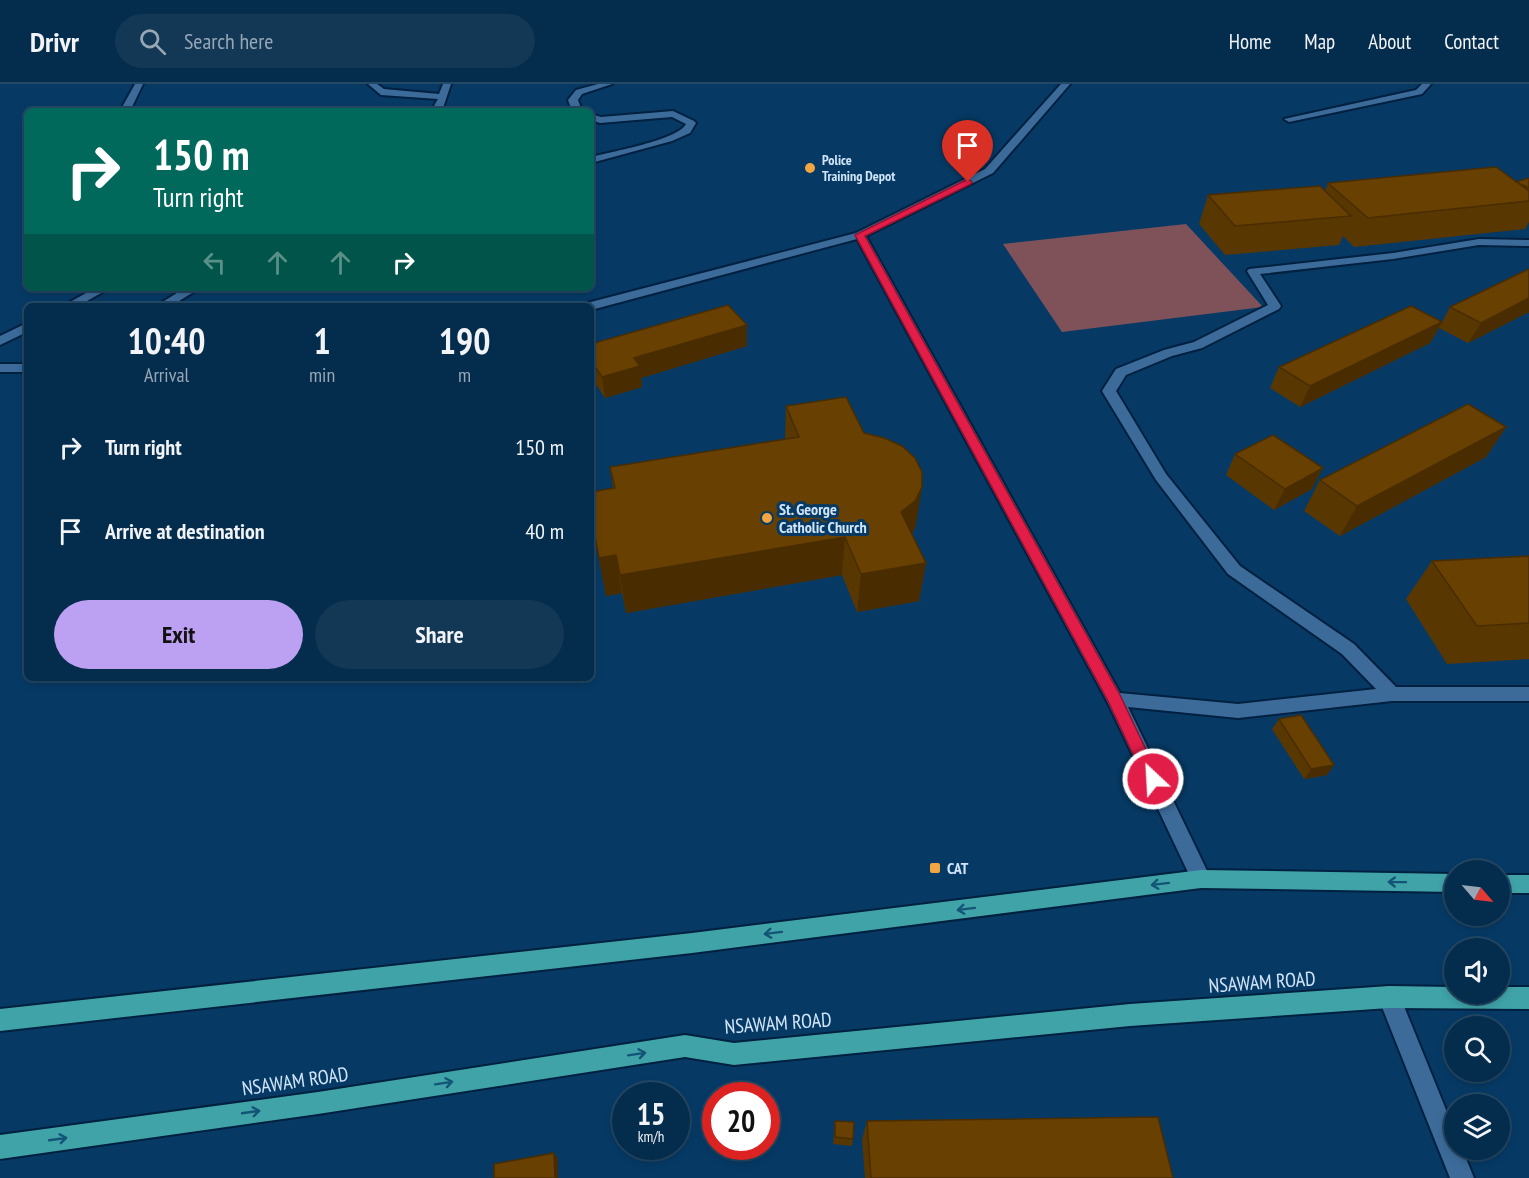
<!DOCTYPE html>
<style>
body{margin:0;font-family:"PT Sans Narrow",sans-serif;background:#123856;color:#f1f3f6;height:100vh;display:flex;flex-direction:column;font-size:22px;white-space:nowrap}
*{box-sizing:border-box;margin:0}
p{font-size:20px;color:#97a7b5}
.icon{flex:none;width:33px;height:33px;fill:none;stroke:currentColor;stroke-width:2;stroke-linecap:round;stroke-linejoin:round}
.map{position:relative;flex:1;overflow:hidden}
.sheet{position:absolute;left:24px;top:219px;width:570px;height:378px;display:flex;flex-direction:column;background:#042c4c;border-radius:9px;box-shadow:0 3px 9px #0003,0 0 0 2px #254864}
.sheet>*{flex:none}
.guide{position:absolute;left:24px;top:24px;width:570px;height:183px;border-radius:9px;box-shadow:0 3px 9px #0003,0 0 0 2px #254864;background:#00695c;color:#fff;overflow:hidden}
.needle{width:39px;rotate:118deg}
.tools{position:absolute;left:1444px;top:776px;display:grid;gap:12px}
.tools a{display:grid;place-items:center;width:66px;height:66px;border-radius:50%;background:#042c4c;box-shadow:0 3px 9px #0003,0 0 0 2px #254864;font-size:30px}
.speed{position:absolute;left:612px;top:998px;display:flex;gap:12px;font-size:30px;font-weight:700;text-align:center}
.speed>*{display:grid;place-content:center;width:78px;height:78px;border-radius:50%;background:#042c4c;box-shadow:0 3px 9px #0003,0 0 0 2px #254864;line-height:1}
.speed small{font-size:15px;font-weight:400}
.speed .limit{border:9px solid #d22;background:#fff;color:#111}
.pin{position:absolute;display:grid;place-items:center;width:51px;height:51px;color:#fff;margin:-62px -26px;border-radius:50% 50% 50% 0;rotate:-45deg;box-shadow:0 0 6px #0007}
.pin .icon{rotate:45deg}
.me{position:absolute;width:66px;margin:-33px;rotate:335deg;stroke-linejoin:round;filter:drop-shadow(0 0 4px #0008)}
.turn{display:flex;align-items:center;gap:21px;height:126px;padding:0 30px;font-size:27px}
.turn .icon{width:78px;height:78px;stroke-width:2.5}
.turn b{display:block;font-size:42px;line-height:51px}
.lanes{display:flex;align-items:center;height:57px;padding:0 30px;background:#0003;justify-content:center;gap:30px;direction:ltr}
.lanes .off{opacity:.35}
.eta{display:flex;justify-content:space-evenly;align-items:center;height:102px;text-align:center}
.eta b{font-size:36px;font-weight:700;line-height:42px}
.action{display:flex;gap:12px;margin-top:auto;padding:12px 30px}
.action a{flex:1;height:69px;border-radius:36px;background:#bca0f2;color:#111;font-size:24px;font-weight:700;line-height:69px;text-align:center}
.action a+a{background:#123856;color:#f1f3f6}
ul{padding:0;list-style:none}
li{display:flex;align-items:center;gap:18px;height:84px;padding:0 30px}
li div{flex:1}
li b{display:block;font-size:22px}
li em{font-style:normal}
header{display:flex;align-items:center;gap:36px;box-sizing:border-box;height:84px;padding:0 30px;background:#042c4c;border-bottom:2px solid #254864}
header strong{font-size:28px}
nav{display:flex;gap:33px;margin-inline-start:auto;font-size:21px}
.search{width:420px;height:54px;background:#123856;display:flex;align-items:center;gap:15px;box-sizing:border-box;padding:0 21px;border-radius:33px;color:#97a7b5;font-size:22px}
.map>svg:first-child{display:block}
.green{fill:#7f5259}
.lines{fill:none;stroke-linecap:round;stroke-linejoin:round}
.service-casing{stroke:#002040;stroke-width:4}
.minor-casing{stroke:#002040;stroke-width:4}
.trunk-casing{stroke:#002040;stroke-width:4}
.service{fill:#3c6b99;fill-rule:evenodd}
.minor{fill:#3c6b99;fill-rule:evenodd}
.trunk{fill:#3fa3a8;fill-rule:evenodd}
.wall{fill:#593701}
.shaded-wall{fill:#492d01}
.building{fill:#684001;stroke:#492d01;stroke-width:1.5}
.oneway{stroke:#145476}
.route{fill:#e11d48;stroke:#92132f;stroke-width:1.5}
.poi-dot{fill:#f2a541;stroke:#063a65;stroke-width:2}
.labels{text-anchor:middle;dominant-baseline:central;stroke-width:6;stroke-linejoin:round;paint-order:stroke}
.far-poi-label{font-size:14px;font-weight:bold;fill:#d1e5fa;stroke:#063a65;text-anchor:start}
.poi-label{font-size:16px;font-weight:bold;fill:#d1e5fa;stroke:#063a65;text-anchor:start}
.near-street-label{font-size:20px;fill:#d1e5fa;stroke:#063a65}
</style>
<header>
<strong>Drivr</strong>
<div class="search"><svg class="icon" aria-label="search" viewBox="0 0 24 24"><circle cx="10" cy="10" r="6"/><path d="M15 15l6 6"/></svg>Search here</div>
<nav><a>Home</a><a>Map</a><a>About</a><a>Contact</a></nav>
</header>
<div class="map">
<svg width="1529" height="1094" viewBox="0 0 1529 1094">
<rect width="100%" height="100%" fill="#063a65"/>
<!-- green -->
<path class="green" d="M1186,140l77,83 -201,25 -59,-88z"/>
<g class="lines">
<!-- service casing -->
<g class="service-casing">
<path id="service" d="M135,0h8l-13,27h-10z
M368,0h9l7,5 55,5 4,-10h8l-9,27h-11l7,-12 -57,-4z
M598,0h14l-30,10 -4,6 4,11h-10l-4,-11 8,-10z
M1061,0h9l-77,89 -127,63 254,457 118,11 138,-15 -34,-35 -114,-80 -72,-94 -54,-89 14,-22 48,-19 30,-8 74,-37 -21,-34 2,-2 144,-16 86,-14 50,1v6l-50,-1 -86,14 -133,15 21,32 -2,3 -77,39 -30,8 -46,19 -10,16 50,83 74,92 114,78 42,43h133v14h-137l-154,17 -110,-11 83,172 -3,6 -7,3 -7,-3 -87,-184 -250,-462 -266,71v-4h-6l2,-3 269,-70 129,-64z
M1422,0h9l-9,10 -133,28 -5,-3 132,-29z
M673,27l21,10 2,2 -6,10 -18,8 -81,22v-6c19,-5 87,-17 95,-33l-14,-7 -72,6 -9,-3v-6l10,3z
M95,204h15l-32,18h-15z
M185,204h15l-29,18h-15z
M27,239v9l-27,13v-9z
M0,280h27v8h-27z"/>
</g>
<!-- minor casing -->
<g class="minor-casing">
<path id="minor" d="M1389,902l8,3 58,143v17h7l12,29h-24l-72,-181 3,-8z"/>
</g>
<!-- trunk casing -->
<g class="trunk-casing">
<path id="trunk" d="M1201,786l254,4v18l-254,-4 -509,65 -692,78v-22l692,-76z
M1500,791h29v18h-29z
M1389,902l66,1v6h45v-6h29v22l-140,-1 -259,18 -396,39 -49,-8 -367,57 -318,45v-24l318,-43 367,-57 49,8 396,-39z"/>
</g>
<!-- service -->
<use href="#service" class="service"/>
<!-- minor -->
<use href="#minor" class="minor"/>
<!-- trunk -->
<use href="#trunk" class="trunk"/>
</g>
<!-- wall -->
<path class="wall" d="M1529,94v44l-4,7 -171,18 -11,-11 -4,9 -114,10 -26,-31 9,-29 117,-4 3,-8 188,-1z
M1529,185v43l-61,31 -29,-15 -9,15 -130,64 -30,-19 9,-21 163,-45 8,-15z
M591,260l156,2 -106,32 1,9 -37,11 -14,-21z
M786,322l78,27 52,92 -4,9 14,29 -7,38 -62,11 -15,-37 -216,38 -4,-20 -16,3 -15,-78v-26l22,-4 -3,-21 175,-27z
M1506,343l-20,30 -146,79 -36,-25 16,-31z
M1235,370l77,35 -38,21 -48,-35z
M1529,472v103l-82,5 -41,-65 26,-38z
M1279,635l55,46 -7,10 -23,4 -32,-50z
M835,1037l18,18 -1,7 -19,-2z
M867,1037l306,57h-308l-3,-38z"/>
<!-- shaded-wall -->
<path class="shaded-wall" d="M1529,214v14l-61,31 13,-20z
M1442,238l-12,21 -130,64 10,-21z
M747,241v21l-106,32 1,9 -37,11 -3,-21 32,-19z
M1506,343l-20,30 -146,79 17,-30z
M1323,384l-11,21 -38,21 11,-21z
M922,403l-6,38 -6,14 -9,-27z
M845,453l-3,38 -216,38 -6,-38z
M616,471l6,38 -16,3 -7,-38z
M926,479l-7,38 -62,11 4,-38z
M1334,681l-7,10 -23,4 7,-10z
M554,1069l4,6v19h-3z"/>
<!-- building -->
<path class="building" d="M1496,83l33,24v10l-161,17 -40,-35z
M1529,94v10l-13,-6z
M1320,102l31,30 -116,10 -27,-31z
M1529,185v29l-48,25 -31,-16z
M728,221l19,20 -113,33 6,8 -38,11 -11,-16v-17z
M1411,222l31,16 -132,64 -31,-19z
M846,313l18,36 20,5 18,8 13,12 7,14v15l-7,14 -14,11 25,51 -65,11 -16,-37 -225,38 -4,-20 -17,3 -8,-43v-23l24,-4 -5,-21 189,-30 -13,-31z
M1468,320l38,23 -149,79 -37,-26z
M1273,351l50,33 -38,21 -50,-35z
M1529,472v67l-52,3 -45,-65z
M1301,631l33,50 -23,4 -32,-50z
M1158,1033l15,61h-302l-4,-57z
M835,1037l19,1 -1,17 -18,-2z
M554,1069l1,25h-61v-14z"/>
<!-- one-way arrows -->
<defs><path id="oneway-shaft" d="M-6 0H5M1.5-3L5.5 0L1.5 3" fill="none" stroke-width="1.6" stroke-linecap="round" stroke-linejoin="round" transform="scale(1.5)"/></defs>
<g class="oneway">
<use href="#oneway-shaft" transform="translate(1397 798) rotate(-179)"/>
<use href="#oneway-shaft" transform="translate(1160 800) rotate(173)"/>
<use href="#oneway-shaft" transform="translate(966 825) rotate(173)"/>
<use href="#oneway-shaft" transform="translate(773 849) rotate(173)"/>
<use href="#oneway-shaft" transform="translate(637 970) rotate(-9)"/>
<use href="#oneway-shaft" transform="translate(444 999) rotate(-9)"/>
<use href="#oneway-shaft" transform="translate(251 1028) rotate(-8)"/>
<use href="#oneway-shaft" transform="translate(58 1055) rotate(-8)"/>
</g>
<!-- route -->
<path class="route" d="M968,95l4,3 -1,2 -106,52 255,459 40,84 -2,5 -5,2 -6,-2 -39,-83 -253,-466z"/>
<!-- markers -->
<g class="poi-dot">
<circle cx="810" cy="84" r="6"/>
<circle cx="767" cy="434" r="6"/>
<rect x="929" y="778" width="12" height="12" rx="3"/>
</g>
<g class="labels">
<!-- far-poi labels -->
<g class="far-poi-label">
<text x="822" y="76">Police<tspan x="822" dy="16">Training Depot</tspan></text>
</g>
<!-- poi labels -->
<g class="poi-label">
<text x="779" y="425">St. George<tspan x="779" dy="18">Catholic Church</tspan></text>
<text x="947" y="784">CAT</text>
</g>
<!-- near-street labels -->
<g class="near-street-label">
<text transform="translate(1262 898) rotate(-4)">NSAWAM ROAD</text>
<text transform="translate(778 939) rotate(-4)">NSAWAM ROAD</text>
<text transform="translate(295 997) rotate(-8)">NSAWAM ROAD</text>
</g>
</g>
</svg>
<div class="tools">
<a><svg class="needle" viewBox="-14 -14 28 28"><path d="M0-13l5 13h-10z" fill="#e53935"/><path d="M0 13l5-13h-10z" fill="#97a7b5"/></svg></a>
<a><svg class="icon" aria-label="sound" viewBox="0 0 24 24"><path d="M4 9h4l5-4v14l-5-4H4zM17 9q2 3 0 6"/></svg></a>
<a><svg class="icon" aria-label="search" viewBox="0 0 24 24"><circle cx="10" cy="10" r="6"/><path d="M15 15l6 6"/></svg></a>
<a><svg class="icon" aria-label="layers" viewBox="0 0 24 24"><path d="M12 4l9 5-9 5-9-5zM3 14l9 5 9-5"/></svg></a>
</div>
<div class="speed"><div>15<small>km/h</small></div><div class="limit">20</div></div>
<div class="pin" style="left:968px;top:98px;background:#d93025"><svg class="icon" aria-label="arrive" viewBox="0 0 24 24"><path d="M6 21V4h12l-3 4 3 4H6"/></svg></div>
<svg class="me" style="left:1153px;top:695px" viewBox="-20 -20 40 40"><circle r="17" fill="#e11d48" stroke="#fff" stroke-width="3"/><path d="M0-11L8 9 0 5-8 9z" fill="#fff"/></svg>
<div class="guide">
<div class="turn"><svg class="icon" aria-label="right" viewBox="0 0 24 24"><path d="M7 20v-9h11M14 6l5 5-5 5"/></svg><div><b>150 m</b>Turn right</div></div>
<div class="lanes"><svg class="icon off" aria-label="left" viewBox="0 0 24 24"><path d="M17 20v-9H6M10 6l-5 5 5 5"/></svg><svg class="icon off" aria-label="ahead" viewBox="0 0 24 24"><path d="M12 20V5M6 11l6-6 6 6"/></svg><svg class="icon off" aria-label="ahead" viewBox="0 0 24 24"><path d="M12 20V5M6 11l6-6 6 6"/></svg><svg class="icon" aria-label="right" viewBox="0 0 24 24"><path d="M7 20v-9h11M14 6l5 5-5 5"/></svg></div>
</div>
<section class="sheet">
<div class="eta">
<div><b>10:40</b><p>Arrival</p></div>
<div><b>1</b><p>min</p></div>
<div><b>190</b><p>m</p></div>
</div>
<ul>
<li><svg class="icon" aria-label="right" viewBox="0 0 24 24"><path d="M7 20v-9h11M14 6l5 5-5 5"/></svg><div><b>Turn right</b></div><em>150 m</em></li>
<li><svg class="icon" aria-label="arrive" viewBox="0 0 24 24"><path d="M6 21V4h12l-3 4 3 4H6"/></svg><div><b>Arrive at destination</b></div><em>40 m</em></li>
</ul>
<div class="action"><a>Exit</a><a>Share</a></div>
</section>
</div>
